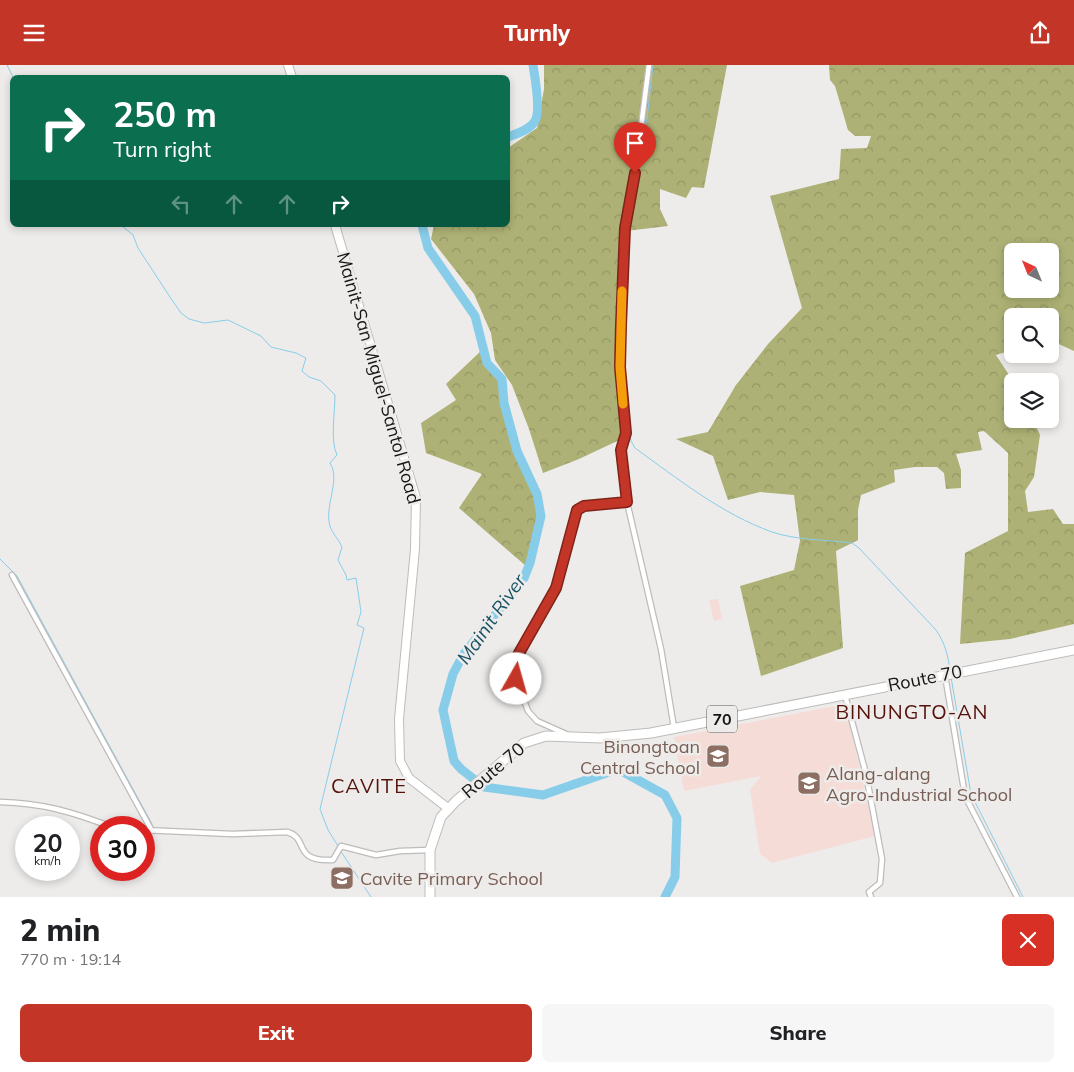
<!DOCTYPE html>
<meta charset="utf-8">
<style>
body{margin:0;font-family:Mulish,sans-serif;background:#f6f6f6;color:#202124;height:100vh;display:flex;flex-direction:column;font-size:19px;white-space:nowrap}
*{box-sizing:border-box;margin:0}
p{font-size:16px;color:#757577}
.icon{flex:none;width:28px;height:28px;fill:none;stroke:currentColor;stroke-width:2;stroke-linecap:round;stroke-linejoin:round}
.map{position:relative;height:832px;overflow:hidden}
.sheet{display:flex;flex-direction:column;background:#fff;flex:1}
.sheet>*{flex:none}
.top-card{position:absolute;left:10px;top:10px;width:500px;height:152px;border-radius:8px;box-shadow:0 2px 8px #0003;background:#0b6e4f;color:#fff;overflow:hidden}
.needle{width:32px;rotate:317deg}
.tools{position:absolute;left:1004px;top:178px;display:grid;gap:10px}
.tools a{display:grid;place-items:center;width:55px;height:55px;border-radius:8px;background:#fff;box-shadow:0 2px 8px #0003;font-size:25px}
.speed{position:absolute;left:15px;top:751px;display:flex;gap:10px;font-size:25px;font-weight:700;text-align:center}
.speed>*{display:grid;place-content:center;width:65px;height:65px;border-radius:50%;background:#fff;box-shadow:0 2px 8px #0003;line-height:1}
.speed small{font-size:12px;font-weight:400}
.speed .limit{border:8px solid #d22;background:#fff;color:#111}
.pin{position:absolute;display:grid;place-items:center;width:42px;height:42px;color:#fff;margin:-51px -21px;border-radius:50% 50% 50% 0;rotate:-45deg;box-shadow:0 0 5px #0007}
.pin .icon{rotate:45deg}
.me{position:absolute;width:55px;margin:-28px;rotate:7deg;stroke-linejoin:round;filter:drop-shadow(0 0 4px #0008)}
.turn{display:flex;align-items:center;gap:18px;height:105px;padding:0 20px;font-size:22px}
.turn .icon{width:65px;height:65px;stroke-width:2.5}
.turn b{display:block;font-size:35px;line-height:42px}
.lanes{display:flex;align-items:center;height:48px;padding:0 20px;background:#0003;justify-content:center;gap:25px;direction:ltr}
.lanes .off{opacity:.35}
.round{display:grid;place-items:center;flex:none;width:52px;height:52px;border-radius:8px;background:#f6f6f6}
.overview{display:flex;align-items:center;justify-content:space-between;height:85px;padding:0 20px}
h1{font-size:30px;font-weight:800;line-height:38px}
.button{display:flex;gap:10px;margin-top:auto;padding:10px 20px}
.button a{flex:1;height:58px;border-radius:8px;background:#c33627;color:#fff;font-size:20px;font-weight:800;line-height:58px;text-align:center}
.button a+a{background:#f6f6f6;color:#202124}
header{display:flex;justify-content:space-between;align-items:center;height:65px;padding:0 20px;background:#c33627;color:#fff;font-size:22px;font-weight:800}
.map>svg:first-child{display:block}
.education{fill:#f6dcd7}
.forest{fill:url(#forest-crowns);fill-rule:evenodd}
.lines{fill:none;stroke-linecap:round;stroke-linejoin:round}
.stream{stroke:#87cdea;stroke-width:1}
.river{stroke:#87cdea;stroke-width:9}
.street-casing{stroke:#bebcba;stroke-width:7}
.primary-casing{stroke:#bebcba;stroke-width:10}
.highway-casing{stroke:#bebcba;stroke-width:11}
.street{stroke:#fff;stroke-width:4.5}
.primary{stroke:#fff;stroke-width:8}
.highway{stroke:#fff;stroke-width:9}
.route-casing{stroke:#7f2319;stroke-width:12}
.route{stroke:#c33627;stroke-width:9}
.slow{stroke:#f59e0b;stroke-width:9}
.labels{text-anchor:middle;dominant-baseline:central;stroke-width:5;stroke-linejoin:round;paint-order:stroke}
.shield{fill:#eeecea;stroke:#575654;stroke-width:1}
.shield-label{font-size:16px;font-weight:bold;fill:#161514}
.street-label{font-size:18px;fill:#161514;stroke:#eeecea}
.education-label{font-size:18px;fill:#785e54;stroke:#eeecea;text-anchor:start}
.water-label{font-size:19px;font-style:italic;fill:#195266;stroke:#eeecea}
.quarter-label{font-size:20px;letter-spacing:1px;fill:#55120b;stroke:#eeecea}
</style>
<header><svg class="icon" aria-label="menu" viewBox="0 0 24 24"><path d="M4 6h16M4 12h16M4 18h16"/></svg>Turnly<svg class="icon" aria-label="share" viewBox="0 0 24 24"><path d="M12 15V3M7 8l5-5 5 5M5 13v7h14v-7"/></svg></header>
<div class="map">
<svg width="1074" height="832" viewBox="0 0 1074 832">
<defs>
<pattern id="forest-crowns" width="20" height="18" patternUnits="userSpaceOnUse" patternTransform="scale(1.25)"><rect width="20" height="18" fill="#adb175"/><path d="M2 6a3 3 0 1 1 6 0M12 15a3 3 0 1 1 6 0" fill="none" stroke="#949764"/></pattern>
</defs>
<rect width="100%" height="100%" fill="#eeecea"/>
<!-- education -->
<path class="education" d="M718,534l4,20 -8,2 -5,-21z
M845,639l30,132 -103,27 -12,-9 -10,-64 11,-14 -77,15 -10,-54z
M350,803l2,17 -17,3 -3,-17z"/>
<!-- forest -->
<path class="forest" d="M544,0h183l-23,123 -12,-1 -6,11 -26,-9v20l8,17 -42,5 -4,193 8,11 -51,24 -36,14 -14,-44 -17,-44 -17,-25 -4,-27 -17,-39 -43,-55 3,-14h74v-77l29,-20 7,-39z
M829,0h245v286l-24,-11v-24h-38v34l-16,5 17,26 -1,38h21l7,16 -6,42 -9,14 3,21 25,-3 10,15h11v100l-64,15 -50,5 5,-91 43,-22v-78l-24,-22 -6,1 4,18 -26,4 5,16v18l-15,1 -2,-16 -7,-6h-22l-21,3 1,12 -34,13 -3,15v30l-22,11 7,97 -82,28 -21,-90 54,-16 6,-29 -6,-46 -34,-3 -32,8 -15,-44 -37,-17 32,-7 28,-47 32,-41 34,-36 -32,-112 69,-17 2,-30 26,-1 4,-12h-16l-7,-6 -13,-44 -5,-6zM1012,186h38v38h-38z
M482,285l5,13 15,16 2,28 13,44 20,43 4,22 -10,41 -5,9 -67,-58 23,-34 -56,-21 -5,-30 35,-23 -10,-16z"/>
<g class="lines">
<!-- stream -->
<path class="stream" d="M7,0l6,12
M636,113l11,-60 6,-53
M121,160l12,10 5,13 32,49 11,16 8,6 15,4 24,-3 33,16 10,11 25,6 10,5 -4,13 7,6 12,4 14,14c0,18 -5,46 2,60l-7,8c11,17 -6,43 0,63 2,7 9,14 12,21l-4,13 8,15 1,5 9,-2 5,34 -4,13 7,3 -44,181 8,21 10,16
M627,353l4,23 4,7c43,31 87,66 137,84 23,8 56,8 80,11l7,5 77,82c9,13 12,25 14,41
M0,494l17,17 135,248
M951,612l20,117 52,103
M340,785l31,47"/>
<!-- river -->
<path class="river" d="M508,72c8,-3 22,-7 27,-16 6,-10 0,-44 -2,-56
M422,160l6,23 47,68 12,47 15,16 2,24 13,48 20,43 4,22 -11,47 -6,15 -61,77 -10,19 -10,36 11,51 7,8 23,18 59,8 75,-26 47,26 12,23 -2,59 -10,20"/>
<!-- street casing -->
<g class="street-casing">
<path id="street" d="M649,0l-12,93 -13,77 -4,132 6,66 -5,17 6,52 34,147 13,79
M12,510l140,256
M945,610l20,121 52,101
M845,630l21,79 16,85 -2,24 -11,9 2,5
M566,669l-29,-13 -9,-10 -12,-32 2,-24 38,-67 21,-78 7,-4 43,-4
M0,737c43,1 72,10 112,25
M144,765l88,4 55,-2c23,6 4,30 46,28l8,-14 35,9 24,-4 30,-1"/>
</g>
<!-- primary casing -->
<g class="primary-casing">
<path id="primary" d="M288,0l4,12
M335,160l81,273 -1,51 -16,170 1,42 9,17 40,31"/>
</g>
<!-- highway casing -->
<g class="highway-casing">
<path id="highway" d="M430,832v-47l11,-33 15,-16 68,-58 22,-7 54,2 51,-5 423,-83"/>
</g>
<!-- street -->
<use href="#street" class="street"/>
<!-- primary -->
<use href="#primary" class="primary"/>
<!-- highway -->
<use href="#highway" class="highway"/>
</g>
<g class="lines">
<!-- route casing -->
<g class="route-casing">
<path id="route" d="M516,614l2,-24 38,-67 21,-78 7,-4 43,-4 -6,-52 5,-17 -6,-66 1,-42 4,-97 10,-55"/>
</g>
<!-- route -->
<use href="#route" class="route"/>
<!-- slow -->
<path class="slow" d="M622,226l-2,76 3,37"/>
</g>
<!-- icons -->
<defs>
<g id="school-square" transform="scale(1.25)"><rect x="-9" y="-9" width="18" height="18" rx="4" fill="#8d6e63" stroke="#eeecea"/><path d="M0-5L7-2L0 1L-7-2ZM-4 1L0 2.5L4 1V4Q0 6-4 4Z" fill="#fff"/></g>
</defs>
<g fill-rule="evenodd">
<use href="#school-square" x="718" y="691"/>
<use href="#school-square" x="809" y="718"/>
<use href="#school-square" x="342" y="813"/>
</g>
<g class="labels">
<!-- shield labels -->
<rect class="shield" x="707" y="640.5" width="30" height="27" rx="4"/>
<g class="shield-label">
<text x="722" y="654">70</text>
</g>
<!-- street labels -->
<g class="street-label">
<text transform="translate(379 313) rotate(74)">Mainit-San Miguel-Santol Road</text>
<text transform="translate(925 613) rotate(-11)">Route 70</text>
<text transform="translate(493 705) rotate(-40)">Route 70</text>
</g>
<!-- education labels -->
<g class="education-label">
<text x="700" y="681" text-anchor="end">Binongtoan<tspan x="700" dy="21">Central School</tspan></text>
<text x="826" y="708">Alang-alang<tspan x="826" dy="21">Agro-Industrial School</tspan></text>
<text x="360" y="813">Cavite Primary School</text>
</g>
<!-- water labels -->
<g class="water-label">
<text transform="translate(491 554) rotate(-55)">Mainit River</text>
</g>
<!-- quarter labels -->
<g class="quarter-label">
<text x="912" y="646">BINUNGTO-AN</text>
<text x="369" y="720">CAVITE</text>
</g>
</g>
</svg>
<div class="tools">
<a><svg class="needle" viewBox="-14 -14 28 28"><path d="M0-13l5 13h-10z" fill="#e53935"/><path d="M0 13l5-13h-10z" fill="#757577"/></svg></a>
<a><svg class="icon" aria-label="search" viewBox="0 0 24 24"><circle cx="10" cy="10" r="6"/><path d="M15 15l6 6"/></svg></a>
<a><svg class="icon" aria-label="layers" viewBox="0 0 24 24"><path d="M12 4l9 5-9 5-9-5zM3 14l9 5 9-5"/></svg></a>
</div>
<div class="speed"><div>20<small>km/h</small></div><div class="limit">30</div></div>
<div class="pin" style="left:635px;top:108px;background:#d93025"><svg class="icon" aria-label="arrive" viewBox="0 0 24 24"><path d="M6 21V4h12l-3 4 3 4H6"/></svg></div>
<svg class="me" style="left:516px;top:614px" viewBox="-20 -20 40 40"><circle r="19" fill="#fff"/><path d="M0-13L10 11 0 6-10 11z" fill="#c33627"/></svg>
<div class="top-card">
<div class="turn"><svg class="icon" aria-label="right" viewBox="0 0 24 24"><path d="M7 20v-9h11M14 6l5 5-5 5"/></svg><div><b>250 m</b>Turn right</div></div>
<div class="lanes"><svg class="icon off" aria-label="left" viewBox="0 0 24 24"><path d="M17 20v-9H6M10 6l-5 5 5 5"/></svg><svg class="icon off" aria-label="ahead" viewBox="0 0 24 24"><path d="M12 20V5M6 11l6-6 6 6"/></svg><svg class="icon off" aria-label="ahead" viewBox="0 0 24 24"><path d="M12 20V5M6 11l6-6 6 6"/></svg><svg class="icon" aria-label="right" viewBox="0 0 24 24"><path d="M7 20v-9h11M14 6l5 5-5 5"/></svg></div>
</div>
</div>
<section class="sheet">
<div class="overview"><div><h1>2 min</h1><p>770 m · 19:14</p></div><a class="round" style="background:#d93025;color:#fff"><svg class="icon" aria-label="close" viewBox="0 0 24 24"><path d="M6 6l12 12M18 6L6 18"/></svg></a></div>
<div class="button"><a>Exit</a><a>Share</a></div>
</section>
